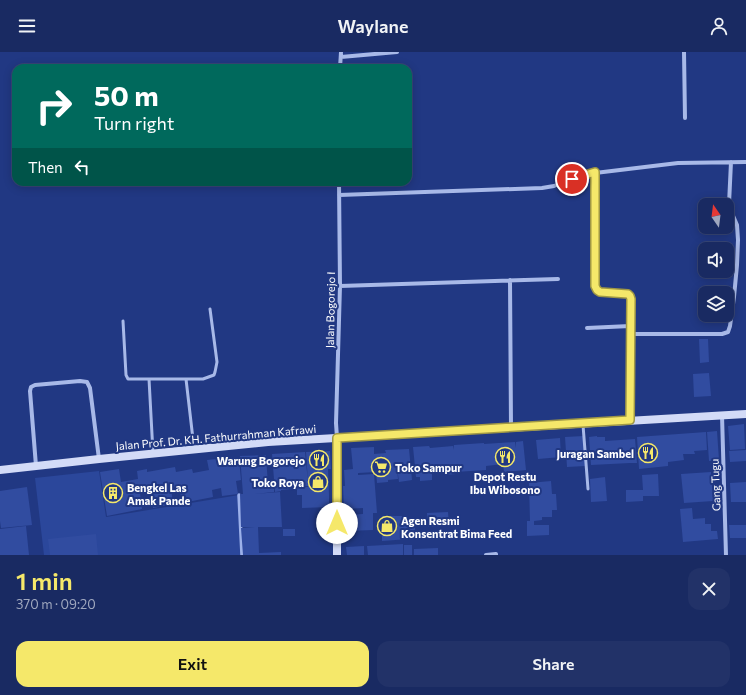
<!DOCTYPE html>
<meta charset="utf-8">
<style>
body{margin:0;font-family:Commissioner,sans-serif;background:#223268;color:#f1f3f6;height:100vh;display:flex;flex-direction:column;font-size:15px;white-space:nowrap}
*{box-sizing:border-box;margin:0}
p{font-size:13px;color:#9fa7be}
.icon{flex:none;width:22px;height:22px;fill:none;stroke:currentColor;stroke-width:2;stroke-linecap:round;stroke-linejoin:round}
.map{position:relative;height:503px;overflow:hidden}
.sheet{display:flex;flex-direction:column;background:#192a62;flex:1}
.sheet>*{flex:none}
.guide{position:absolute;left:12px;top:12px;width:400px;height:122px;border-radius:12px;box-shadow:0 2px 10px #0003,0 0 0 1px #374677;background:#00695c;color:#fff;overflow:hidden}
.needle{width:26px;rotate:346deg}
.buttons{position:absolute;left:698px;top:146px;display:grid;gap:8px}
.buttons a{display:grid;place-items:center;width:36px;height:36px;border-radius:8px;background:#192a62;box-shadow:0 2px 10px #0003,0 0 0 1px #374677;font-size:20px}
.pin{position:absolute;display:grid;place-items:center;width:34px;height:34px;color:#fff;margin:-17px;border:2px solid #fff;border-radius:50%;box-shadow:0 1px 4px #0007}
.me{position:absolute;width:44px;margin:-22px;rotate:0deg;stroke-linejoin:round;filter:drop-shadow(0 0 3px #0008)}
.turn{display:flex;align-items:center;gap:14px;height:84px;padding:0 16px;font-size:18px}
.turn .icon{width:52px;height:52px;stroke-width:2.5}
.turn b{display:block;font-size:28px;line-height:34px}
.then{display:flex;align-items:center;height:38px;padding:0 16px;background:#0003;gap:8px;font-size:15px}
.round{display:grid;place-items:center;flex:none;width:42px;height:42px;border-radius:12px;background:#223268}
.head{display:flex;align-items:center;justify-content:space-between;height:68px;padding:0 16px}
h1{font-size:24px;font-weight:600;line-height:30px;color:#f5e86a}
.cta{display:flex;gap:8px;margin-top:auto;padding:8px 16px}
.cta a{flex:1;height:46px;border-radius:12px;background:#f5e86a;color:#111;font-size:16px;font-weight:600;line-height:46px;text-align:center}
.cta a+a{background:#223268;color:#f1f3f6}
header{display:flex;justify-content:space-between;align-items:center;height:52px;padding:0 16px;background:#192a62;font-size:18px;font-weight:600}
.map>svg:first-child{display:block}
.grass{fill:#2b479b}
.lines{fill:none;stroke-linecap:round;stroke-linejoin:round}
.stream{stroke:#9cb1ea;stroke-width:3.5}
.building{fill:#314ca0}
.lane{stroke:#a8b9e8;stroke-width:3}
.street{stroke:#a8b9e8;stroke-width:4}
.secondary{stroke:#d3dbf7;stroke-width:8}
.route-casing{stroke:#9f9745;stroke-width:10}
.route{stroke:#f5e86a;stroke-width:7}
.labels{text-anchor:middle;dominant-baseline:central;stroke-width:4;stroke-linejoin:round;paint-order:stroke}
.street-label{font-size:11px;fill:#fff;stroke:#213883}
.poi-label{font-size:11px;font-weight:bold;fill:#fff;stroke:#213883;text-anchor:end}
</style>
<header><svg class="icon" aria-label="menu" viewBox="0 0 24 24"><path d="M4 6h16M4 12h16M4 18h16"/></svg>Waylane<svg class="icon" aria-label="person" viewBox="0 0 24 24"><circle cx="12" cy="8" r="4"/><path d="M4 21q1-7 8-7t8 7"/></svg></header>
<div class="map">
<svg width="746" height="503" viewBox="0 0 746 503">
<rect width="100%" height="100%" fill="#213883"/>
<!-- grass -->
<path class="grass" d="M99,419l7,46 133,-22 3,60h-198l-9,-77z"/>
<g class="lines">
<!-- stream -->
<path class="stream" d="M239,443l3,60"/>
</g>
<!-- building -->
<path class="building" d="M699,287h9l1,23 -9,1z
M709,321l2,23 -17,1 -1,-23z
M744,372l1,25 -15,1 -2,-24z
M717,379l2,29 -10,1 -2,-29z
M706,380l1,18 -13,1 1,3h-12l1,6 -16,2v4l-29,3 -2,-32z
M584,384l1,30 -18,1 -2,-30z
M597,384v1h8v4l30,-2 2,24h-7v-10v10l-39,2 -2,-28z
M560,386l1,19 -23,2 -2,-19z
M523,389l3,29 -22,2 -1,-8 -17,2v4l-31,2 1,2 -12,1v-4l-12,1v8l-12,1v-4h-4l-3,-30 16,-1 1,2 23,-2v4l1,-5 30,-2v1l31,-2 1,6v-6z
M374,395v7l12,-1 -1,-3 24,-1 3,31 -13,2 -2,-15 1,12 -10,1v2l-11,1 -1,-11 -18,1v2l16,-1 3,39h-4v17l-27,1 -1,-16 18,-1v-6l-19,1 -1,-23h2l-1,-16 9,-1 -2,-21z
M746,398v11l-16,1 -1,-11z
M330,399l1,18h-15h12l1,26h-18h18v12l-27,1v-13h-5v-8h11v-1l-11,1v-3h-6v5l-10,1v1l-6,1 -3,-38 33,-2 3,30 -2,-30z
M266,403l2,31 6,-1v7l-21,2 27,-2 2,35h-24l1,26 22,-1v3h-38l-2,-27 14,-1h-14l-1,-33h3l-3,-38z
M232,405l2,13 -1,-10 6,-1 2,21 -5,1 2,13 -16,2 -1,-8 -9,2 1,7 -31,6 -3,-17 -8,2 2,16 -20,4 -2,-17 -11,2 2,16 -35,7 -7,-44 19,-3 2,13 17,-3 -1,-8 10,-2v3l28,-5 1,5 16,-3 1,4 16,-3 -2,-10 9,-1 1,6v-6z
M711,420l2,29 -29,2 -3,-29z
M658,422l1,22h-16v5l-17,1v-12h17l-1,-15z
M605,425l2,24 -16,1 -1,-23z
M551,429l1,13h4l1,16h-5v7h-10v3l-8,1v4h15v10l-22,1v-15h3l-1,-38z
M746,430v20h-15l-1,-19z
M27,435l5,38 -31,3 -1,-7v-30z
M692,456l1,11 12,-1v6h6v7h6l1,8 -35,3 -3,-33z
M448,460l1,14 -21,1 -1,-14z
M382,464h26v4h7v10l-7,1 1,8 -27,2v-10h-3v-9l3,-1z
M729,473h17v13h-16z
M26,474l3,29h-29v-26z
M283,477h12v7h-12z
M96,482l2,21h-48l-2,-16z
M403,492v11h-35l-1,-9z
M404,493h8v10h-8z
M364,494v9h-17l-1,-8z
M438,496v7h-24v-6z"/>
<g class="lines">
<!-- lane -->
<path class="lane" d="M123,269l3,54 2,4h75l11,-4 1,-3 2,-10 -7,-53
M149,327l4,74
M186,327l8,69
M583,373l5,64"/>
<!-- street -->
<path class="street" d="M684,0l1,66
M341,5l56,-5
M340,16l1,-16
M595,121v113l2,4 3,2 27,2 3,2 1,3 -1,121
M339,143l203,-7 12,-2 18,-7 23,-6 83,-10 68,-1
M510,228l1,148
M340,234l218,-7
M587,276l43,-2
M630,282h92l6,-2 2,-6 4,-29 3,-32 1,-25 -1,-15 -6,-14 -2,-7 2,-42
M722,363l4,140
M337,386l-1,-15 4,-137 -1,-104
M36,414l-6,-75 1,-4 4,-2 45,-4 7,1 3,6 9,71
M486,503l10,-1"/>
<!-- secondary -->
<path class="secondary" d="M337,386v117
M0,418l99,-11 169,-17 478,-28"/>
</g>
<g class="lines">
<!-- route casing -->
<g class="route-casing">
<path id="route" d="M337,471v-85l293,-18 1,-121 -1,-3 -2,-2 -28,-2 -3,-2 -2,-4v-114l-23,7"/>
</g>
<!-- route -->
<use href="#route" class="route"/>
</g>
<!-- icons -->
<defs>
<g id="restaurant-ring" transform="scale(1)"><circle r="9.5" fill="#213883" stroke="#f5e86a" stroke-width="1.5"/><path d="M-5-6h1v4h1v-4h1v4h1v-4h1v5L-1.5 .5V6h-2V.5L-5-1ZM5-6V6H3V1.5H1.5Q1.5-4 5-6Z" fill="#f5e86a"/></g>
<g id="supermarket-ring" transform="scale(1)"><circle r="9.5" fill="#213883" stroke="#f5e86a" stroke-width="1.5"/><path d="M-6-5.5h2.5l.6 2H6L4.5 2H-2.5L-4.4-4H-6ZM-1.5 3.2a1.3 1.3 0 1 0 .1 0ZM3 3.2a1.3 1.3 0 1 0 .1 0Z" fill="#f5e86a"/></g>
<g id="shop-ring" transform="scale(1)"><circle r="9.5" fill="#213883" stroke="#f5e86a" stroke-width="1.5"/><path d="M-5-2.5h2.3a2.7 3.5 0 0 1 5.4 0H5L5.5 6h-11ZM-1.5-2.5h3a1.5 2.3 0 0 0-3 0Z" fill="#f5e86a"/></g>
<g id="building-ring" transform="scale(1)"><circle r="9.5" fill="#213883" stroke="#f5e86a" stroke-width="1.5"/><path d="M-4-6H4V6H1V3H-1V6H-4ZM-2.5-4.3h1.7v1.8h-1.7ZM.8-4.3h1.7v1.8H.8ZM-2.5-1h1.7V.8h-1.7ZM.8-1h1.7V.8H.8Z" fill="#f5e86a"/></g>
</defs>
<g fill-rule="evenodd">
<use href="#restaurant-ring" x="648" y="401"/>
<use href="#restaurant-ring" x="505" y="405"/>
<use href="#restaurant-ring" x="319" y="408"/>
<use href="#supermarket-ring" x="381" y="415"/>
<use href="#shop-ring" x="318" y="430"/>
<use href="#building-ring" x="113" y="441"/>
<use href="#shop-ring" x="387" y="474"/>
</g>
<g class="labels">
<!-- street labels -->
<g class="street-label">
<text transform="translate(330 258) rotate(-89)">Jalan Bogorejo I</text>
<text transform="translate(216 385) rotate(-5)">Jalan Prof. Dr. KH. Fathurrahman Kafrawi</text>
<text transform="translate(715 433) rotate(-92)">Gang Tugu</text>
</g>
<!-- poi labels -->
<g class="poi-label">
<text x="634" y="401">Juragan Sambel</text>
<text x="305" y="408">Warung Bogorejo</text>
<text x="395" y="415" text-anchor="start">Toko Sampur</text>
<text x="505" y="424" text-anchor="middle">Depot Restu<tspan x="505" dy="13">Ibu Wibosono</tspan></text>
<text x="304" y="430">Toko Roya</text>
<text x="127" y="435" text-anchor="start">Bengkel Las<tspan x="127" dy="13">Amak Pande</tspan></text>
<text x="401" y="468" text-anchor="start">Agen Resmi<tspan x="401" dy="13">Konsentrat Bima Feed</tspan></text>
</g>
</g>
</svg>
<div class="buttons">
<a><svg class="needle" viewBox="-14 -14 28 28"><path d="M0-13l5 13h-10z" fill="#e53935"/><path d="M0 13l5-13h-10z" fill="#9fa7be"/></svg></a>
<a><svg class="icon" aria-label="sound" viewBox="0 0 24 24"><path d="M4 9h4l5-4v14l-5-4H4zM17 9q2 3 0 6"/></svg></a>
<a><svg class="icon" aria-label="layers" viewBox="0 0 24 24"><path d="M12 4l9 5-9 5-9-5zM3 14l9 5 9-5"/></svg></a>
</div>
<div class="pin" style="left:572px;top:127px;background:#d93025"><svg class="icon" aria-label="arrive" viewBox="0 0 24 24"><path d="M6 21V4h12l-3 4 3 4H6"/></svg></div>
<svg class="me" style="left:337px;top:471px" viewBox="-20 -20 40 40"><circle r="19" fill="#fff"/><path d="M0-13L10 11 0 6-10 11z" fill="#f5e86a"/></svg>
<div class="guide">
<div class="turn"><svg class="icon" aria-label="right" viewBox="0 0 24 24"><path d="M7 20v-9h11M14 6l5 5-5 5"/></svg><div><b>50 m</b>Turn right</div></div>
<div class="then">Then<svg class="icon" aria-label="left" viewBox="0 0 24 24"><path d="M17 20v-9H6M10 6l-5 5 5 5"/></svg></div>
</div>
</div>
<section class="sheet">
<div class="head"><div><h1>1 min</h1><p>370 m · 09:20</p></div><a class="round"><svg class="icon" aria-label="close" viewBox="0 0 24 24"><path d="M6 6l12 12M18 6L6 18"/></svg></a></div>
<div class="cta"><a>Exit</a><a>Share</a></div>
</section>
